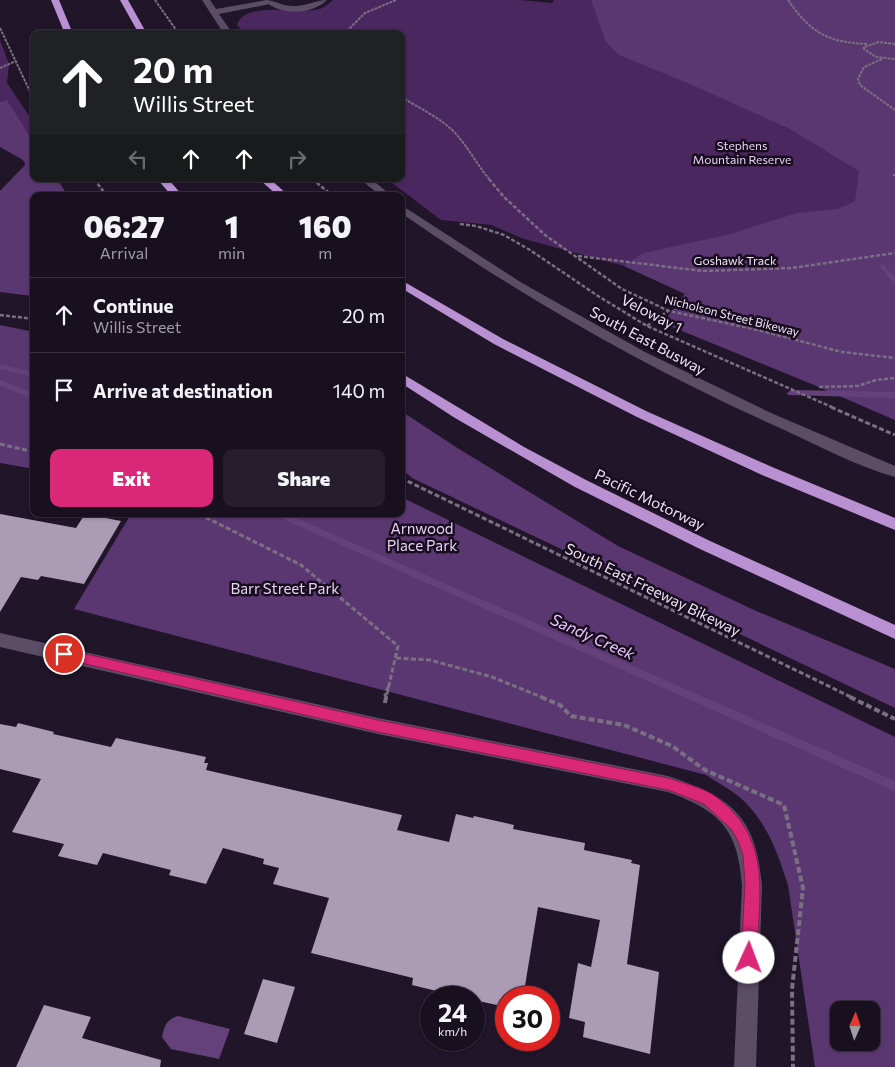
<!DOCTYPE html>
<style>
body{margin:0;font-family:Commissioner,sans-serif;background:#261e2c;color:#f1f3f6;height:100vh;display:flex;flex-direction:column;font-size:19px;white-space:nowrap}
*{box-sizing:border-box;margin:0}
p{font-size:16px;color:#9f9da4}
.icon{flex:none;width:28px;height:28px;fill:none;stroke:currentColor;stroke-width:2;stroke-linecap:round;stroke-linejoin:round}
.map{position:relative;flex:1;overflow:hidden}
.side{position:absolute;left:30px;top:192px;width:375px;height:325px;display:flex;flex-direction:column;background:#19101f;border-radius:10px;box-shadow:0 1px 4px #0004,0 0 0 1px #37303d}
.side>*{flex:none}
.guide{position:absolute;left:30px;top:30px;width:375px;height:152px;border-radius:10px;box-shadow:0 1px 4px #0004,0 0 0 1px #37303d;background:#202124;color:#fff;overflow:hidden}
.needle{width:32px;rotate:3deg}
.tools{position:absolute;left:830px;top:1001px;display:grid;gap:10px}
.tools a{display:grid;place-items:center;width:50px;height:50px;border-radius:10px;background:#19101f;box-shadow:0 1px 4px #0004,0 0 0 1px #37303d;font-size:25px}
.speed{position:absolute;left:420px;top:986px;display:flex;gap:10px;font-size:25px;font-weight:700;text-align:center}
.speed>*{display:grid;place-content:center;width:65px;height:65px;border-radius:50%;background:#19101f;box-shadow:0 1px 4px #0004,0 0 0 1px #37303d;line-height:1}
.speed small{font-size:12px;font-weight:400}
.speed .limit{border:8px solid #d22;background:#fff;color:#111}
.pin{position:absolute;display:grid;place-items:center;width:42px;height:42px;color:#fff;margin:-21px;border:2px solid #fff;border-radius:50%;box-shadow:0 1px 5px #0007}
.me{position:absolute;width:55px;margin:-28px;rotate:2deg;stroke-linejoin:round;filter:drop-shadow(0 0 4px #0008)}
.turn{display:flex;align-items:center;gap:18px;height:105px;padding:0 20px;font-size:22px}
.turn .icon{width:65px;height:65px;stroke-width:2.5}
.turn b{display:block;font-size:35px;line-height:42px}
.lanes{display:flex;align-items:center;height:48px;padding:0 20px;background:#0003;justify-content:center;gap:25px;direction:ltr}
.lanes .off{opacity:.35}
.eta{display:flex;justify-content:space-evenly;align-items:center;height:85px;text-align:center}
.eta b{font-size:30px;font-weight:800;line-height:35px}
.action{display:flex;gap:10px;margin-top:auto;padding:10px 20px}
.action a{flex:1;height:58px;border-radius:10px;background:#db2777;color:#fff;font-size:20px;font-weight:800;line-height:58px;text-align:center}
.action a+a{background:#261e2c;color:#f1f3f6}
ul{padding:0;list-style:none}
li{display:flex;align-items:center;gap:15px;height:75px;padding:0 20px;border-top:1px solid #37303d}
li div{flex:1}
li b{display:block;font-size:19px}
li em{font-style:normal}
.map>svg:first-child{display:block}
.green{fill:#4b2760}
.forest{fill:#5b3771;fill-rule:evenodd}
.water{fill:#65417c}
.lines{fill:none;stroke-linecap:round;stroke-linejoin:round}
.stream{fill:#65417c;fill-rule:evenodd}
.building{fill:#ab9bb5}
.path-far3{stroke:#7b7082;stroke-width:2;stroke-dasharray:3 1;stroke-linecap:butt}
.path-far2{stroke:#7b7082;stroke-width:2.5;stroke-dasharray:4 2;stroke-linecap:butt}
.path-far1{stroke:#7b7082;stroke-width:3;stroke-dasharray:5 2.5;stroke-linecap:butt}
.path{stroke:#7b7082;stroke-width:4;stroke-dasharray:6 3;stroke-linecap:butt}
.lane{fill:#5c4d67;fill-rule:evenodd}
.street{fill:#5c4d67;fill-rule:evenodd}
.highway{fill:#b991d3;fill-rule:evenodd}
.route{fill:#db2777;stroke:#8e194d}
.labels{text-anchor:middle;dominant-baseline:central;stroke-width:5;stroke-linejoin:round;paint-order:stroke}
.far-park-label{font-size:12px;fill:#e6d2f5;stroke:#180c1f}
.far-street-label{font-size:12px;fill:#ede5f3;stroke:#180c1f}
.street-label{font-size:15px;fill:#ede5f3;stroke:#180c1f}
.park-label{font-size:15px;fill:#e6d2f5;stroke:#180c1f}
.water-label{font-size:16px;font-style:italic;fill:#e6c7fc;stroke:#180c1f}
</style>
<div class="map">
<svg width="895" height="1067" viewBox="0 0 895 1067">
<rect width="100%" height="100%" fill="#211529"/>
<!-- green -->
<path class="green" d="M333,0h186l33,3 2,-3h341v420l-76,-33 -156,-64 22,-30 -61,-27 -100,-27 -33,-14 -50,-5 -54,-41h14v-145h-156l-8,-9c7,-25 63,-10 83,-16 5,-2 9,-6 13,-9z
M0,40l9,24 -2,19 27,40v55l-34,-53z"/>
<!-- forest -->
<path class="forest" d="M591,0h304v420l-76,-33 -156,-64 22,-29 -61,-28 19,-13 84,-18 70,-22 41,-4 17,-8 4,-30 -69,-42 -100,-45 -71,-29 -13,-13z
M7,100l27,43v36h23l11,17h-34v100h-2l-32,-4v-101l25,-26v-4l-25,-14v-45z
M0,325l34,7v137l-34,-6z
M401,411l58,38 159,97 136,64 141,59v39l-483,-230 -11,-10z
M401,497l494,240v330h-80l-27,-182c-11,-33 -19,-58 -43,-83 -11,-11 -27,-19 -39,-27l-632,-166 57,-95h270zM839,1010h32v32h-32z"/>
<!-- water -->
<path class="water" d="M178,1016l52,13 -11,30 -48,-10 -9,-12c3,-12 4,-17 16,-21z"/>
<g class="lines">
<!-- stream -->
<path class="stream" d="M882,264l2,1 11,12v6l-2,-1 -14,-16z
M0,365l34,7v5l-34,-8z
M0,380l34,13v6l-34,-13z
M791,390l104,2v6l-107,-3 -1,-2z
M275,514h12l608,267v10l-619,-275z"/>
</g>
<!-- building -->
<path class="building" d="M0,514l76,14 9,-14 36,7 -37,63 -43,-8 -3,4 -17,-3 -21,35z
M18,723l36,9 -1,2 58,13 5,-9 90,19 -2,6h4l-2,7 196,45 -5,15 52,12 7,-28 17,4 1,-2 40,9 -1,4 72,14 -1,7 48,10 -1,3 9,2 -13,99 32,8 -9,82 -67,-17 2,-15 -16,-4 9,-55 13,4 9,-47 -62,-13 -15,91h-17v9l-32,-7v-2h-9l-53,-13 1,-7 -102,-25 18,-55 -56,-14 6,-16 -16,-4 1,-5 -41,-11 -17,36 -37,-9 2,-5 -68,-17 -6,12 -39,-9 6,-12 -52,-12 29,-53 -41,-10v-45l16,3z
M263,979l32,8 -18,56 -33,-9z
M44,1005l47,12 -9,21 79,22 -1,7h-144z"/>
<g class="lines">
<!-- path-far3 -->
<path class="path-far3" d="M155,0l24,34
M788,0c23,33 39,42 79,44
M0,28l34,72
M344,34l21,-21 31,-13
M895,44l-16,-2 -15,5v2l12,8 19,2
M882,59l-18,8 -6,12 2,6 35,25
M0,68l16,-7
M401,97c18,11 42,22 56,38 12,14 21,31 33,45
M893,175h2"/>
<!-- path-far2 -->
<path class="path-far2" d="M94,179l13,17
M312,179l21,17
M489,179l15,18 41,38 77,54 47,22 85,18 88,23 53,6
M460,224l16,2 28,9 26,15 68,46 49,30 187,82
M578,256l125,15 89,-3 103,-15
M0,315l34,4
M647,326l21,-15
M819,387l39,-1 18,-6 19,-2"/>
<!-- path-far1 -->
<path class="path-far1" d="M831,407l64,28
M0,444l34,8
M401,478l452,220
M199,514l102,51 97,81 -12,52
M396,658l34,2 62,17 52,21
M387,698l-2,-3 5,-12"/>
<!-- path -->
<path class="path" d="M541,697l19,8 11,11 53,9 48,21 33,24 79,35 19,83 -11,101 1,78
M850,697l45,22
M385,703l1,-6"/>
<!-- lane -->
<path class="lane" d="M202,0h8l6,9 51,-9 7,2 -4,2 -51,10 14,20h-9z
M360,179h11l21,17h-11z
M401,205l121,78 123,69 126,61 124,53v11c-39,-11 -78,-32 -115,-49 -133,-59 -259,-132 -379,-215z"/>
<!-- street -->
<path class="street" d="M264,0c11,0 20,7 31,6 12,0 21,-6 32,-6 -15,15 -48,16 -63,0z
M0,633l378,85 290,58c63,21 88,40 94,109l-6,182h-22l8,-182c-4,-56 -22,-74 -74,-93l-290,-58 -378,-87z"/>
<!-- highway -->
<path class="highway" d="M51,0h8l14,34h-8z
M120,0h8l19,34h-8z
M157,179h11l15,17h-11z
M259,179h11l19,17h-11z
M401,280l102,59 143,72 126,56 123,51v12l-133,-55 -125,-58 -143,-73 -93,-56z
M401,373l123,74 62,33 124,61 185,84v14l-195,-90 -125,-62 -120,-69 -54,-35z"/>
</g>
<!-- route -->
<path class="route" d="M64,649l314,71 290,58c14,5 34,9 47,18 58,42 44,98 42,162l-2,5 -6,2 -5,-2 -3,-5 4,-74 -2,-29 -5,-14 -7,-12 -27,-25 -36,-14 -290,-58 -314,-73 -4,-1 -2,-4 2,-4z"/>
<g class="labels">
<!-- far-park labels -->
<g class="far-park-label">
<text x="742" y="145">Stephens<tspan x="742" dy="14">Mountain Reserve</tspan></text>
</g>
<!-- far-street labels -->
<g class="far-street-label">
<text x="735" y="260">Goshawk Track</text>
<text transform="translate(732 315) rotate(14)">Nicholson Street Bikeway</text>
</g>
<!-- street labels -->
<g class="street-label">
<text transform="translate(652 313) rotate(27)">Veloway 1</text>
<text transform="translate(648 340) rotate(28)">South East Busway</text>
<text transform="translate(650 499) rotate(26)">Pacific Motorway</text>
<text transform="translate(653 589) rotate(26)">South East Freeway Bikeway</text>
</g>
<!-- park labels -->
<g class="park-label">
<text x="422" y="528">Arnwood<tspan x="422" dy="17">Place Park</tspan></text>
<text x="285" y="588">Barr Street Park</text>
</g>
<!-- water labels -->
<g class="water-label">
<text transform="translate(593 636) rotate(24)">Sandy Creek</text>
</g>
</g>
</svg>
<div class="tools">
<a><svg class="needle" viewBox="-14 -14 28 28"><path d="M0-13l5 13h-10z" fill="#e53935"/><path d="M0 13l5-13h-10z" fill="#9f9da4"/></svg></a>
</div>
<div class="speed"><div>24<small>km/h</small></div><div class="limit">30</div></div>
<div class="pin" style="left:64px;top:654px;background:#d93025"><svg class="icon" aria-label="arrive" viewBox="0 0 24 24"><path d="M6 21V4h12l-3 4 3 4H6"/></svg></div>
<svg class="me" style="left:749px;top:958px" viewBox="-20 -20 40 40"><circle r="19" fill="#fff"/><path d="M0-13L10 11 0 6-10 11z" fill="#db2777"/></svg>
<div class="guide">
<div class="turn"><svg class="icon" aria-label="ahead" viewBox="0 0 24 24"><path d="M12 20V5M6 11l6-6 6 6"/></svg><div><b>20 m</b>Willis Street</div></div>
<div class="lanes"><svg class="icon off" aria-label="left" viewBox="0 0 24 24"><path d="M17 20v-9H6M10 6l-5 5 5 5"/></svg><svg class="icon" aria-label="ahead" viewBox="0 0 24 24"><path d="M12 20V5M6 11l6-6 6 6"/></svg><svg class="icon" aria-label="ahead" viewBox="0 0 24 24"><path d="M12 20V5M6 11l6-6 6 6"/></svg><svg class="icon off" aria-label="right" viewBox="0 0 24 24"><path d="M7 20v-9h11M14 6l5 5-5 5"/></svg></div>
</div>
<section class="side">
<div class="eta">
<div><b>06:27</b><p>Arrival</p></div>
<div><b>1</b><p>min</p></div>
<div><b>160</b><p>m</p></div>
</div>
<ul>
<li><svg class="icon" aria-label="ahead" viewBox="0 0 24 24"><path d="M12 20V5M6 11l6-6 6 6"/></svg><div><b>Continue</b><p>Willis Street</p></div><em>20 m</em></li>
<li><svg class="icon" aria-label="arrive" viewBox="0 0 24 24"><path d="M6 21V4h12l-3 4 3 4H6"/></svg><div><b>Arrive at destination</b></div><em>140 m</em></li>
</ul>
<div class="action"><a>Exit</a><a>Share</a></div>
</section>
</div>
